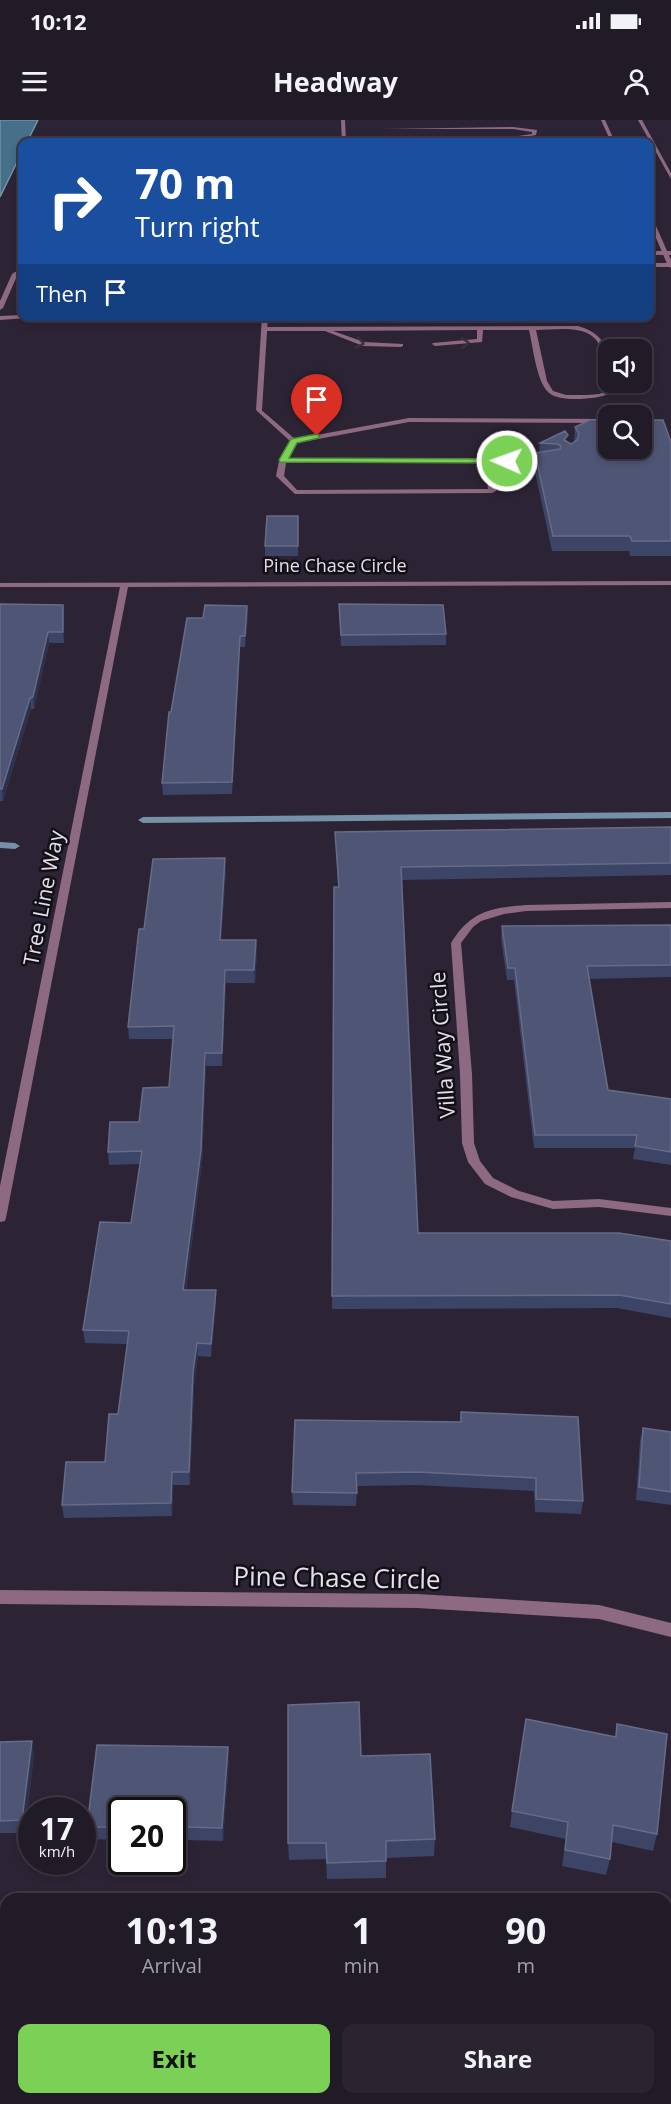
<!DOCTYPE html>
<style>
body{margin:0;font-family:"Open Sans",sans-serif;background:#292430;color:#f1f3f6;height:100vh;display:flex;flex-direction:column;font-size:22px;white-space:nowrap}
*{box-sizing:border-box;margin:0}
p{font-size:20px;color:#a2a1a8}
.icon{flex:none;width:33px;height:33px;fill:none;stroke:currentColor;stroke-width:2;stroke-linecap:round;stroke-linejoin:round}
.map{position:relative;flex:1;overflow:hidden}
.details{position:absolute;left:0px;top:1773px;width:672px;height:212px;display:flex;flex-direction:column;background:#211b28;border-radius:18px 18px 0 0;box-shadow:0 3px 9px #0003,0 0 0 2px #3e3945}
.details>*{flex:none}
.hud{position:absolute;left:18px;top:18px;width:636px;height:183px;border-radius:12px;box-shadow:0 3px 9px #0003,0 0 0 2px #3e3945;background:#1a4fa0;color:#fff;overflow:hidden}
.fabs{position:absolute;left:598px;top:219px;display:grid;gap:12px}
.fabs a{display:grid;place-items:center;width:54px;height:54px;border-radius:12px;background:#211b28;box-shadow:0 3px 9px #0003,0 0 0 2px #3e3945;font-size:30px}
.speed{position:absolute;left:18px;top:1677px;display:flex;gap:12px;font-size:30px;font-weight:700;text-align:center}
.speed>*{display:grid;place-content:center;width:78px;height:78px;border-radius:50%;background:#211b28;box-shadow:0 3px 9px #0003,0 0 0 2px #3e3945;line-height:1}
.speed small{font-size:15px;font-weight:400}
.speed .limit{border:3px solid #111;border-radius:9px;background:#fff;color:#111}
.pin{position:absolute;display:grid;place-items:center;width:51px;height:51px;color:#fff;margin:-62px -26px;border-radius:50% 50% 50% 0;rotate:-45deg;box-shadow:0 0 6px #0007}
.pin .icon{rotate:45deg}
.me{position:absolute;width:66px;margin:-33px;rotate:272deg;stroke-linejoin:round;filter:drop-shadow(0 0 4px #0008)}
.turn{display:flex;align-items:center;gap:21px;height:126px;padding:0 18px;font-size:27px}
.turn .icon{width:78px;height:78px;stroke-width:2.5}
.turn b{display:block;font-size:42px;line-height:51px}
.then{display:flex;align-items:center;height:57px;padding:0 18px;background:#0003;gap:12px;font-size:22px}
.eta{display:flex;justify-content:space-evenly;align-items:center;height:102px;text-align:center}
.eta b{font-size:36px;font-weight:700;line-height:42px}
.cta{display:flex;gap:12px;margin-top:auto;padding:12px 18px}
.cta a{flex:1;height:69px;border-radius:12px;background:#7ad156;color:#111;font-size:24px;font-weight:700;line-height:69px;text-align:center}
.cta a+a{background:#292430;color:#f1f3f6}
.status{display:flex;justify-content:space-between;align-items:center;height:42px;padding:0 30px;background:#211b28;direction:ltr}
.status svg{height:16px;fill:currentColor}
header{display:flex;justify-content:space-between;align-items:center;height:78px;padding:0 18px;background:#211b28;font-size:27px;font-weight:700}
.map>svg:first-child{display:block}
.water{fill:#466f8a;stroke:#7591a7;stroke-width:1.5}
.lines{fill:none;stroke-linecap:round;stroke-linejoin:round}
.stream{fill:#7591a7;fill-rule:evenodd}
.service{fill:#8d6a81;fill-rule:evenodd}
.minor{fill:#8d6a81;fill-rule:evenodd}
.tertiary{fill:#8d6a81;fill-rule:evenodd}
.wall{fill:#3d4566}
.shaded-wall{fill:#2e314c}
.building{fill:#4f5574;stroke:#666b87;stroke-width:1.5}
.oneway{stroke:#3e2f3c}
.route{fill:#7ad156;stroke:#4f8838;stroke-width:1.5}
.labels{text-anchor:middle;dominant-baseline:central;stroke-width:5;stroke-linejoin:round;paint-order:stroke}
.far-street-label{font-size:18px;fill:#e4dfea;stroke:#130f17}
.street-label{font-size:21px;fill:#e4dfea;stroke:#130f17}
.near-street-label{font-size:26px;fill:#e4dfea;stroke:#130f17}
</style>
<div class="status"><b>10:12</b><svg viewBox="0 0 49 12"><path d="M0 12V9h3v3zM5 12V6h3v6zM10 12V3h3v9zM15 12V0h3v12zM26 1h20v11H26zM47 4h2v5h-2z"/></svg></div>
<header><svg class="icon" aria-label="menu" viewBox="0 0 24 24"><path d="M4 6h16M4 12h16M4 18h16"/></svg>Headway<svg class="icon" aria-label="person" viewBox="0 0 24 24"><circle cx="12" cy="8" r="4"/><path d="M4 21q1-7 8-7t8 7"/></svg></header>
<div class="map">
<svg width="671" height="1984" viewBox="0 0 671 1984">
<rect width="100%" height="100%" fill="#2c2435"/>
<!-- water -->
<path class="water" d="M0,0h38l-11,22h-5v10l-22,45z"/>
<g class="lines">
<!-- stream -->
<path class="stream" d="M671,692v6l-528,5 -5,-3 5,-3z
M0,722l15,1 5,3 -5,3 -15,-1z"/>
<!-- service -->
<path class="service" d="M513,7l24,3 -1,5 -18,3 -176,-2h176l14,-2v-2l-19,-3h-129z
M15,152h7v4h-5l-14,32 -3,2v-9l12,-27z
M22,195v1h31l-53,4v-4z
M578,206c21,6 31,18 31,40l-3,-2c-3,-7 -5,-17 -9,-23 -12,-17 -43,-11 -61,-11l11,51 6,10 13,4h22l11,-1 15,-6 -1,-6h6v8c-15,7 -28,9 -45,9 -8,0 -20,-1 -26,-7 -12,-12 -15,-46 -19,-62h-46l-1,12 -47,4 -3,-2 1,-1 44,-4v-9l-144,1 31,11 39,2v2l-2,1 -38,-1 -38,-15h-61l-3,-2 3,-2z
M259,288l36,31 114,-21 200,1v4l-200,-1 -112,21 -9,16 200,-1 61,2 4,2 -4,2 -57,-2 4,29 -4,2 -197,1 -19,-18 3,-15 11,-20 -33,-30v-2zM485,342l3,27 -191,1 -13,-14 2,-13z"/>
<!-- minor -->
<path class="minor" d="M341,0h4l1,22h-4z
M650,131h21v4h-21z
M650,143h21v4h-21z
M262,196h6l-6,94 -3,2 -3,-2z
M671,461v4l-543,2 -122,631 -1,3 -5,1v-36l120,-599h-120v-4z
M671,782v6l-145,3 -22,3 -23,7 -8,6 -12,16 11,131 2,69 6,18 13,17 26,13 34,10 46,-2 72,9v8l-72,-9 -46,2 -42,-12 -26,-13 -17,-22 -6,-19 -2,-69 -9,-131c20,-32 39,-35 75,-38z
M0,1470l417,4 182,11 72,18v14l-72,-18 -182,-11 -417,-4z"/>
<!-- tertiary -->
<path class="tertiary" d="M601,0h4l10,22h-4z
M638,0h4l29,53v6z
M650,97l3,2 18,41v8l-3,-2 -18,-42z"/>
</g>
<!-- wall -->
<path class="wall" d="M575,307l96,15v114h-41l-1,-5h-77l-18,-84 1,-14 4,-1 1,-9 27,-1 4,2 3,-2z
M298,396v40h-33v-10z
M0,484l63,1 1,11v27h-15l-15,66h-3l-28,92h-3z
M339,484l107,30v11l-105,1z
M247,486l1,11 -3,30h-5l-8,147 -69,1 -1,-12 9,-71 32,-94z
M671,707v48l-269,5 16,353 253,8v77l-54,-10 -285,1 2,-422h4l-3,-55z
M226,751l-5,69h35l1,12 -2,31h-29l-4,83h-16l-4,97 -16,127h30v13l-5,54 -13,-1 -4,29 -4,100h-17l-1,31 -108,2 -2,-13 43,-43 13,-48 9,-70 -42,-1 -2,-13 48,-107 9,-59 -31,1 -1,-13 31,-30 30,-35 4,-48h-44l-1,-12 16,-98z
M671,805v52l-82,2 19,111 63,9v66l-38,-6 2,-11h-101l-20,-168h-7l-6,-42 1,-12z
M461,1292l122,89 -2,13 -46,-2 -1,-21 -117,-6 -60,1 -1,20 -63,-1 -1,-13 168,-70z
M643,1308l28,4v73l-35,-5 4,-59z
M617,1604l40,110 -4,17 -41,-9 -2,17 -4,16 -44,-9 4,-27 -56,-12 2,-16 103,-74z
M0,1622l34,12 -9,79h-25z
M229,1640l-6,81 -38,-1 -2,29 -56,-1 -1,-6h46v-52h-50v30l-33,-1 -2,-12z
M435,1719l-1,17 -48,2v20l-59,1 -1,-20 -37,1 -1,-17z"/>
<!-- shaded-wall -->
<path class="shaded-wall" d="M63,485l1,11v27l-1,-11z
M247,486l1,11 -3,30v-11z
M48,512l1,11 -15,66 -1,-12z
M240,516v11l-8,147v-12z
M30,578l1,11 -28,92 -1,-12z
M225,738l1,13 -6,81v-12z
M256,820l1,12 -2,31 -1,-13z
M225,850l1,13 -4,83v-13z
M205,933l1,13 -4,97 -18,140 -1,-13z
M216,1170v13l-5,54v-13z
M197,1223l1,13 -4,29 -4,100 -1,-13 4,-100z
M172,1352l1,13 -1,31 -1,-13z
M32,1621l2,13 -9,79 -3,-13z
M228,1627l1,13 -6,81 -1,-13z
M184,1707l1,13 -2,29 -2,-12z
M268,1978h7l1,6h-13z"/>
<!-- building -->
<path class="building" d="M432,18h43l2,4h-44z
M590,300h19v28h33v-28h21l8,22v99h-39l-2,-5h-77l-18,-83 25,-4 1,-3 -4,-2 -17,-1 25,-12 3,4 -4,5 7,4 6,-4 2,-6 -4,-7z
M267,396h31v30h-33z
M0,484l63,1v27h-15l-15,65 -3,1 -28,91h-2z
M339,484l104,1 3,29 -105,1z
M205,485l42,1 -2,30h-5l-8,146 -70,1 7,-71h2l16,-94h16z
M671,707v36l-270,4 17,366h201l52,8v63l-52,-9 -287,1 2,-409h5l-4,-55z
M225,738l-5,82h36l-2,30h-29l-3,83h-17l-4,97 -18,140h33l-5,54 -14,-1 -4,29 -4,100h-17l-1,31 -109,2 4,-43h39l4,-48h9l11,-83 -46,-1 17,-108 31,1 11,-72 -34,1 2,-30h29l4,-34 26,-1 5,-61 -46,1 11,-98h5l9,-70z
M671,805v40l-84,1 21,124 63,9v53l-36,-6 2,-11h-102l-20,-167h-7l-6,-42z
M461,1292l117,5 5,84 -47,-2v-21l-118,-6 -62,1 1,20 -65,-1 3,-72 166,2z
M643,1308l28,4v60l-32,-5z
M359,1582l2,54 69,-2 5,85 -49,2v20l-59,2 -1,-20h-38v-138z
M526,1599l90,18 1,-13 50,10 -10,100 -44,-9 -3,34 -45,-9 3,-28 -56,-11z
M32,1621l-10,79 -22,1v-79z
M97,1625l131,2 -6,81 -38,-1 -3,30h-9v-47h-50v17h-35z
M666,1896l5,4v84h-116l5,-6h106z
M60,1978h208l-5,6h-208z"/>
<!-- one-way arrows -->
<defs><path id="oneway-chevron" d="M-2-3.5L2.5 0L-2 3.5" fill="none" stroke-width="1.6" stroke-linecap="round" stroke-linejoin="round" transform="scale(1.5)"/></defs>
<g class="oneway">
<use href="#oneway-chevron" transform="translate(360 223) rotate(13)"/>
<use href="#oneway-chevron" transform="translate(465 223) rotate(-3)"/>
</g>
<!-- route -->
<path class="route" d="M317,314l2,1v3l-22,5 -8,15 218,1 4,2 -4,2 -227,-1 -1,-2 12,-21z"/>
<g class="labels">
<!-- far-street labels -->
<g class="far-street-label">
<text x="335" y="445">Pine Chase Circle</text>
</g>
<!-- street labels -->
<g class="street-label">
<text transform="translate(43 778) rotate(-79)">Tree Line Way</text>
<text transform="translate(442 925) rotate(-94)">Villa Way Circle</text>
</g>
<!-- near-street labels -->
<g class="near-street-label">
<text transform="translate(337 1457) rotate(1)">Pine Chase Circle</text>
</g>
</g>
</svg>
<div class="fabs">
<a><svg class="icon" aria-label="sound" viewBox="0 0 24 24"><path d="M4 9h4l5-4v14l-5-4H4zM17 9q2 3 0 6"/></svg></a>
<a><svg class="icon" aria-label="search" viewBox="0 0 24 24"><circle cx="10" cy="10" r="6"/><path d="M15 15l6 6"/></svg></a>
</div>
<div class="speed"><div>17<small>km/h</small></div><div class="limit">20</div></div>
<div class="pin" style="left:317px;top:316px;background:#d93025"><svg class="icon" aria-label="arrive" viewBox="0 0 24 24"><path d="M6 21V4h12l-3 4 3 4H6"/></svg></div>
<svg class="me" style="left:507px;top:341px" viewBox="-20 -20 40 40"><circle r="17" fill="#7ad156" stroke="#fff" stroke-width="3"/><path d="M0-11L8 9 0 5-8 9z" fill="#fff"/></svg>
<div class="hud">
<div class="turn"><svg class="icon" aria-label="right" viewBox="0 0 24 24"><path d="M7 20v-9h11M14 6l5 5-5 5"/></svg><div><b>70 m</b>Turn right</div></div>
<div class="then">Then<svg class="icon" aria-label="arrive" viewBox="0 0 24 24"><path d="M6 21V4h12l-3 4 3 4H6"/></svg></div>
</div>
<section class="details">
<div class="eta">
<div><b>10:13</b><p>Arrival</p></div>
<div><b>1</b><p>min</p></div>
<div><b>90</b><p>m</p></div>
</div>
<div class="cta"><a>Exit</a><a>Share</a></div>
</section>
</div>
